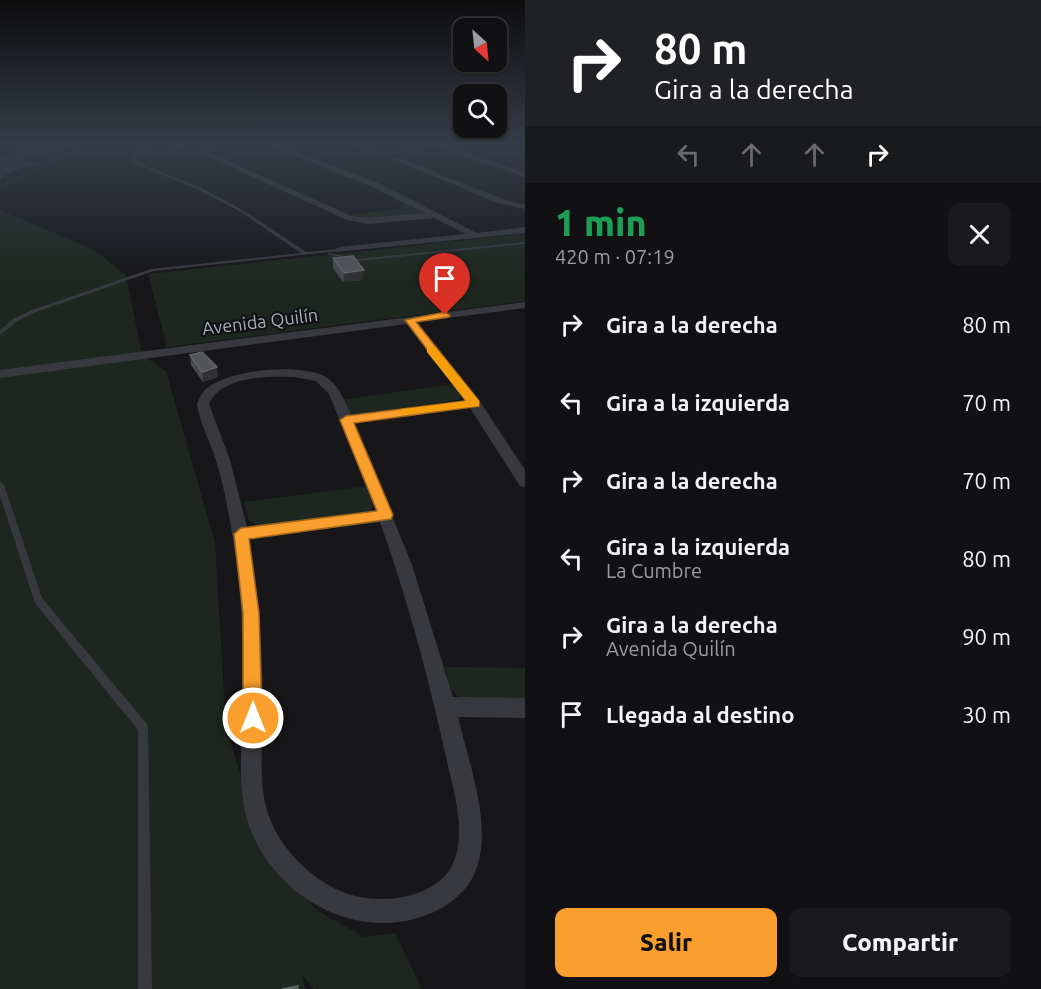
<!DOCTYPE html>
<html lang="es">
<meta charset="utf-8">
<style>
body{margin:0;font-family:Ubuntu,sans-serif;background:#1a1a1c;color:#f1f3f6;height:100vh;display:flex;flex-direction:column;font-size:22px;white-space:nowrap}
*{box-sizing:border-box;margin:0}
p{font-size:20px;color:#9c9da0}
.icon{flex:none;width:33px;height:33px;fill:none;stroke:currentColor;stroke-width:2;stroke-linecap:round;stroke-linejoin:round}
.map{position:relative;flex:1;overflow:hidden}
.details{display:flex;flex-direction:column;background:#111113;width:516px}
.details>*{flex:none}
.top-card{background:#202124;color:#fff;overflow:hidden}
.needle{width:39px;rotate:153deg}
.buttons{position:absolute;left:453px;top:18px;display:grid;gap:12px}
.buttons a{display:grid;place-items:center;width:54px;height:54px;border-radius:12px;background:#111113;box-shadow:0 2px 4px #0004,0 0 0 2px #303133;font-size:30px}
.pin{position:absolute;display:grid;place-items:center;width:51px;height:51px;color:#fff;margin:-62px -26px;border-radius:50% 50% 50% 0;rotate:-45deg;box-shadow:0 0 6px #0007}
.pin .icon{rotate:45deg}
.me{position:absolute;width:66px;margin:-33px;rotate:0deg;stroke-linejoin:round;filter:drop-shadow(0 0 4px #0008)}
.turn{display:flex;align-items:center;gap:21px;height:126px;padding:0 30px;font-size:27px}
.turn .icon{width:78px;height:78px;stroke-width:2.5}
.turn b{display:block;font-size:42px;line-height:51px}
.lanes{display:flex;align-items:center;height:57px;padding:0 30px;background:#0003;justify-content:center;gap:30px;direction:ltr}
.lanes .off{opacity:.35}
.round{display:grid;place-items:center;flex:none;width:63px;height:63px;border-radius:12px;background:#1a1a1c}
.headline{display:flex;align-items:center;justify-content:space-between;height:102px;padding:0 30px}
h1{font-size:36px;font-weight:800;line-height:45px;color:#1e9e55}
.cta{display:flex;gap:12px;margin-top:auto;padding:12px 30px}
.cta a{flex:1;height:69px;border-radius:12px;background:#fa9e2d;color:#111;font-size:24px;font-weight:800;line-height:69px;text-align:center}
.cta a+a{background:#1a1a1c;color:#f1f3f6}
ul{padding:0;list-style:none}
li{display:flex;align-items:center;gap:18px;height:78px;padding:0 30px}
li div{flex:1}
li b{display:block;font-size:22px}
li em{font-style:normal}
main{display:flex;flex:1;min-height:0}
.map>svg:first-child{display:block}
.green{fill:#1e271f}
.water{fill:#2c383e}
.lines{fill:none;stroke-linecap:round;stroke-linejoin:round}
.path{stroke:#3d4045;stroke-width:1.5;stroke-dasharray:1.5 2;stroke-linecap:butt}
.lane{fill:#38393e;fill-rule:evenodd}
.street{fill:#38393e;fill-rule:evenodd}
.wall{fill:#484a4e}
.shaded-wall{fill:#303134}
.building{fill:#53555a;stroke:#606368;stroke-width:1.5}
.route{fill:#fa9e2d;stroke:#a2671d;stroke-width:1.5}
.slow{fill:#f59e0b}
.labels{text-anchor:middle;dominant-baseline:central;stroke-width:4.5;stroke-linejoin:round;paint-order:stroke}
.far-street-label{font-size:18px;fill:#a8afb9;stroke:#121214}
</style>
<main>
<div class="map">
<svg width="525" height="989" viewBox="0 0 525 989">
<rect width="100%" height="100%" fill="#171719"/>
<!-- green -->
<path class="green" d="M407,202l17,11 -57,6 -19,-4 58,-7 -6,-5z
M0,210l94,40 32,25 16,80 24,16 49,172 11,184 36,118 23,33 33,33 46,26 31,-4 27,56h-108l-12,-14 3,14h-305z
M525,234v67l-358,46 -19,-73z
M454,384l7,12 -3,4 -103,15 -7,-2 -8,-13z
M367,486l7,18 -4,7 -110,15 -11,-5 -5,-19z
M445,667l80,1v32l-65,-2 -9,-9z"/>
<!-- water -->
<path class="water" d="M30,142h51l-17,7 -37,9 -5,3 19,3 -19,3 -22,11v-22c13,3 19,-8 30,-14z"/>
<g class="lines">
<!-- path -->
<path class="path" d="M0,145l6,-3
M0,187l55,-28 43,-17"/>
<!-- lane -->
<path class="lane" d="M157,142h4l-25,14 -2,5 67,27 42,22 63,42 33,-3 2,1 -2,1 -185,20 -118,41 -19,9 -17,14v-5l13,-11 19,-9 119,-41 150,-16 -60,-41 -42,-22 -68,-28 2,-8z
M525,242v2l-166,17 -32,-7 2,-1 30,6z
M0,482l4,3 38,113 105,126 1,4 4,261h-14v-259l-103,-127 -35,-107z"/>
<!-- street -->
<path class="street" d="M181,142h9l-27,15 -5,-1z
M212,142h8l-12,10 144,64 16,2 57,-5 -55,-27 -110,-44h10l106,40 101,51 48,-6v6l-189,19 -2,-2 5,-3 127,-13 -32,-16 -66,6 -21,-4 -144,-66v-5z
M345,142c14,0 25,9 38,10 16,2 40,-10 57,-10l85,31v4l-91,-31 -43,9 112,44 22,6v4l-28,-6 -68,-29z
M515,142l10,1v4l-9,-4z
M525,302v6l-108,14 62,78 46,70v17l-5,-1 -50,-78 -116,15 58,142 41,132 72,1v20l-67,-1c10,43 33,104 20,147 -6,21 -21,36 -40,46 -68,34 -147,-2 -181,-66 -23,-44 -15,-90 -14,-138 0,-44 0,-87 -5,-131 -5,-39 -11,-78 -22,-115 -6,-19 -16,-36 -19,-56 3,-7 6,-14 13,-18 23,-17 92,-23 116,-9 13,8 19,25 25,38l114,-15 -58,-76 -407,54v-8zM294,377l22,4 13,13 47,116 -129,17 -17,-67 -21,-56c12,-28 59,-28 85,-27zM380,522c27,76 48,153 65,231 7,32 22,76 9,108 -14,36 -66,43 -99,35 -36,-9 -72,-43 -85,-77 -14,-36 -6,-79 -7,-117 -1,-55 -4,-109 -14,-163z"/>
</g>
<!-- wall -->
<path class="wall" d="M333,258l29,22 -19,2 -10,-14z
M190,355l28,22 -15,5 -12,-17z"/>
<!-- shaded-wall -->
<path class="shaded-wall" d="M364,270l-2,10 -19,2 1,-9z
M217,367l1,10 -15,5 -1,-10z"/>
<!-- building -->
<path class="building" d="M353,256l11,14 -20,3 -11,-15z
M202,352l15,15 -15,5 -12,-17z
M298,986v3h-16z"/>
<!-- sky -->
<linearGradient id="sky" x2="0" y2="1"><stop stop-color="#0d0d0e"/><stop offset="0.51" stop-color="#363c49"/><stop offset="1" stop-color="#363c49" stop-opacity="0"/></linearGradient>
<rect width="525" height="281" fill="url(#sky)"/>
<!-- route -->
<path class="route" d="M445,312l5,3 -1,2 -33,5 63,79v5l-125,17 39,92 -2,4 -142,20 10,74 3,105 -3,7 -6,3 -7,-3 -3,-7v-105l-9,-79 7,-6 136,-17 -37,-91 6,-4 120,-15 -61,-81z"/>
<!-- slow -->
<path class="slow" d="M427,347h8l44,54v5l-80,9v-5l4,-1 63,-8 -39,-49z"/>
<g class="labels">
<!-- far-street labels -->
<g class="far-street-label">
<text transform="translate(260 321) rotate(-7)">Avenida Quilín</text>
</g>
</g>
</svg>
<div class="buttons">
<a><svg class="needle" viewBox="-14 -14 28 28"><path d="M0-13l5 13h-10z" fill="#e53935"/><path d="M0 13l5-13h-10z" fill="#9c9da0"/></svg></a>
<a><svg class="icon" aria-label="search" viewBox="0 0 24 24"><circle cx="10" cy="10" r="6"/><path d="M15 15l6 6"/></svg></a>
</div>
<div class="pin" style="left:445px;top:315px;background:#d93025"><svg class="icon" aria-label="arrive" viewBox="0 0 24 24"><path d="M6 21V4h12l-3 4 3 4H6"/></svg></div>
<svg class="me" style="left:253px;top:718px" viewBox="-20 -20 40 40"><circle r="17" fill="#fa9e2d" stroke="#fff" stroke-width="3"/><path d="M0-11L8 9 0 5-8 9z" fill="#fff"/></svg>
</div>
<section class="details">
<div class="top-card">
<div class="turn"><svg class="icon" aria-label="right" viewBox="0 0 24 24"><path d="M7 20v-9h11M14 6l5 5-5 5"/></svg><div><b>80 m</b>Gira a la derecha</div></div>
<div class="lanes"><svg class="icon off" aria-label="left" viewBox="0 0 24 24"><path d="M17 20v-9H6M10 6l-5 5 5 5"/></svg><svg class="icon off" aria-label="ahead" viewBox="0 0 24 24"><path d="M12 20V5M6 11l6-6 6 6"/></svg><svg class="icon off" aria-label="ahead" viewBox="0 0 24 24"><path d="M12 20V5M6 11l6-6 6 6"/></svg><svg class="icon" aria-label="right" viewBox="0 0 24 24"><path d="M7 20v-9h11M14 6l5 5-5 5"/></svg></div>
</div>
<div class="headline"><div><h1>1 min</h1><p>420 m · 07:19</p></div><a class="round"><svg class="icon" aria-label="close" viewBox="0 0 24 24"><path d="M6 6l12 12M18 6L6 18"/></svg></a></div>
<ul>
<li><svg class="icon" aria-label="right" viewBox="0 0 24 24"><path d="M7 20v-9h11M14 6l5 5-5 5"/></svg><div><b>Gira a la derecha</b></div><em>80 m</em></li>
<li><svg class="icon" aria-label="left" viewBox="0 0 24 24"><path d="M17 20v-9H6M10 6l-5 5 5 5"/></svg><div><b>Gira a la izquierda</b></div><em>70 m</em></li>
<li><svg class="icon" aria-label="right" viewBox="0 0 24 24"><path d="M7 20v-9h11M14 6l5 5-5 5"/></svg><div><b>Gira a la derecha</b></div><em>70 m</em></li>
<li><svg class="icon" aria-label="left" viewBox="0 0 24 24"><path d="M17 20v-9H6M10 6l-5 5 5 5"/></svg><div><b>Gira a la izquierda</b><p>La Cumbre</p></div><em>80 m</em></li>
<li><svg class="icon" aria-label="right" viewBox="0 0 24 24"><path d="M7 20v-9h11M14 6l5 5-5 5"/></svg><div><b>Gira a la derecha</b><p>Avenida Quilín</p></div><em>90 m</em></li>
<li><svg class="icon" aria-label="arrive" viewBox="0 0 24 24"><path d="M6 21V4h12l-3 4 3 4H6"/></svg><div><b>Llegada al destino</b></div><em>30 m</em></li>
</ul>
<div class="cta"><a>Salir</a><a>Compartir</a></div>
</section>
</main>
